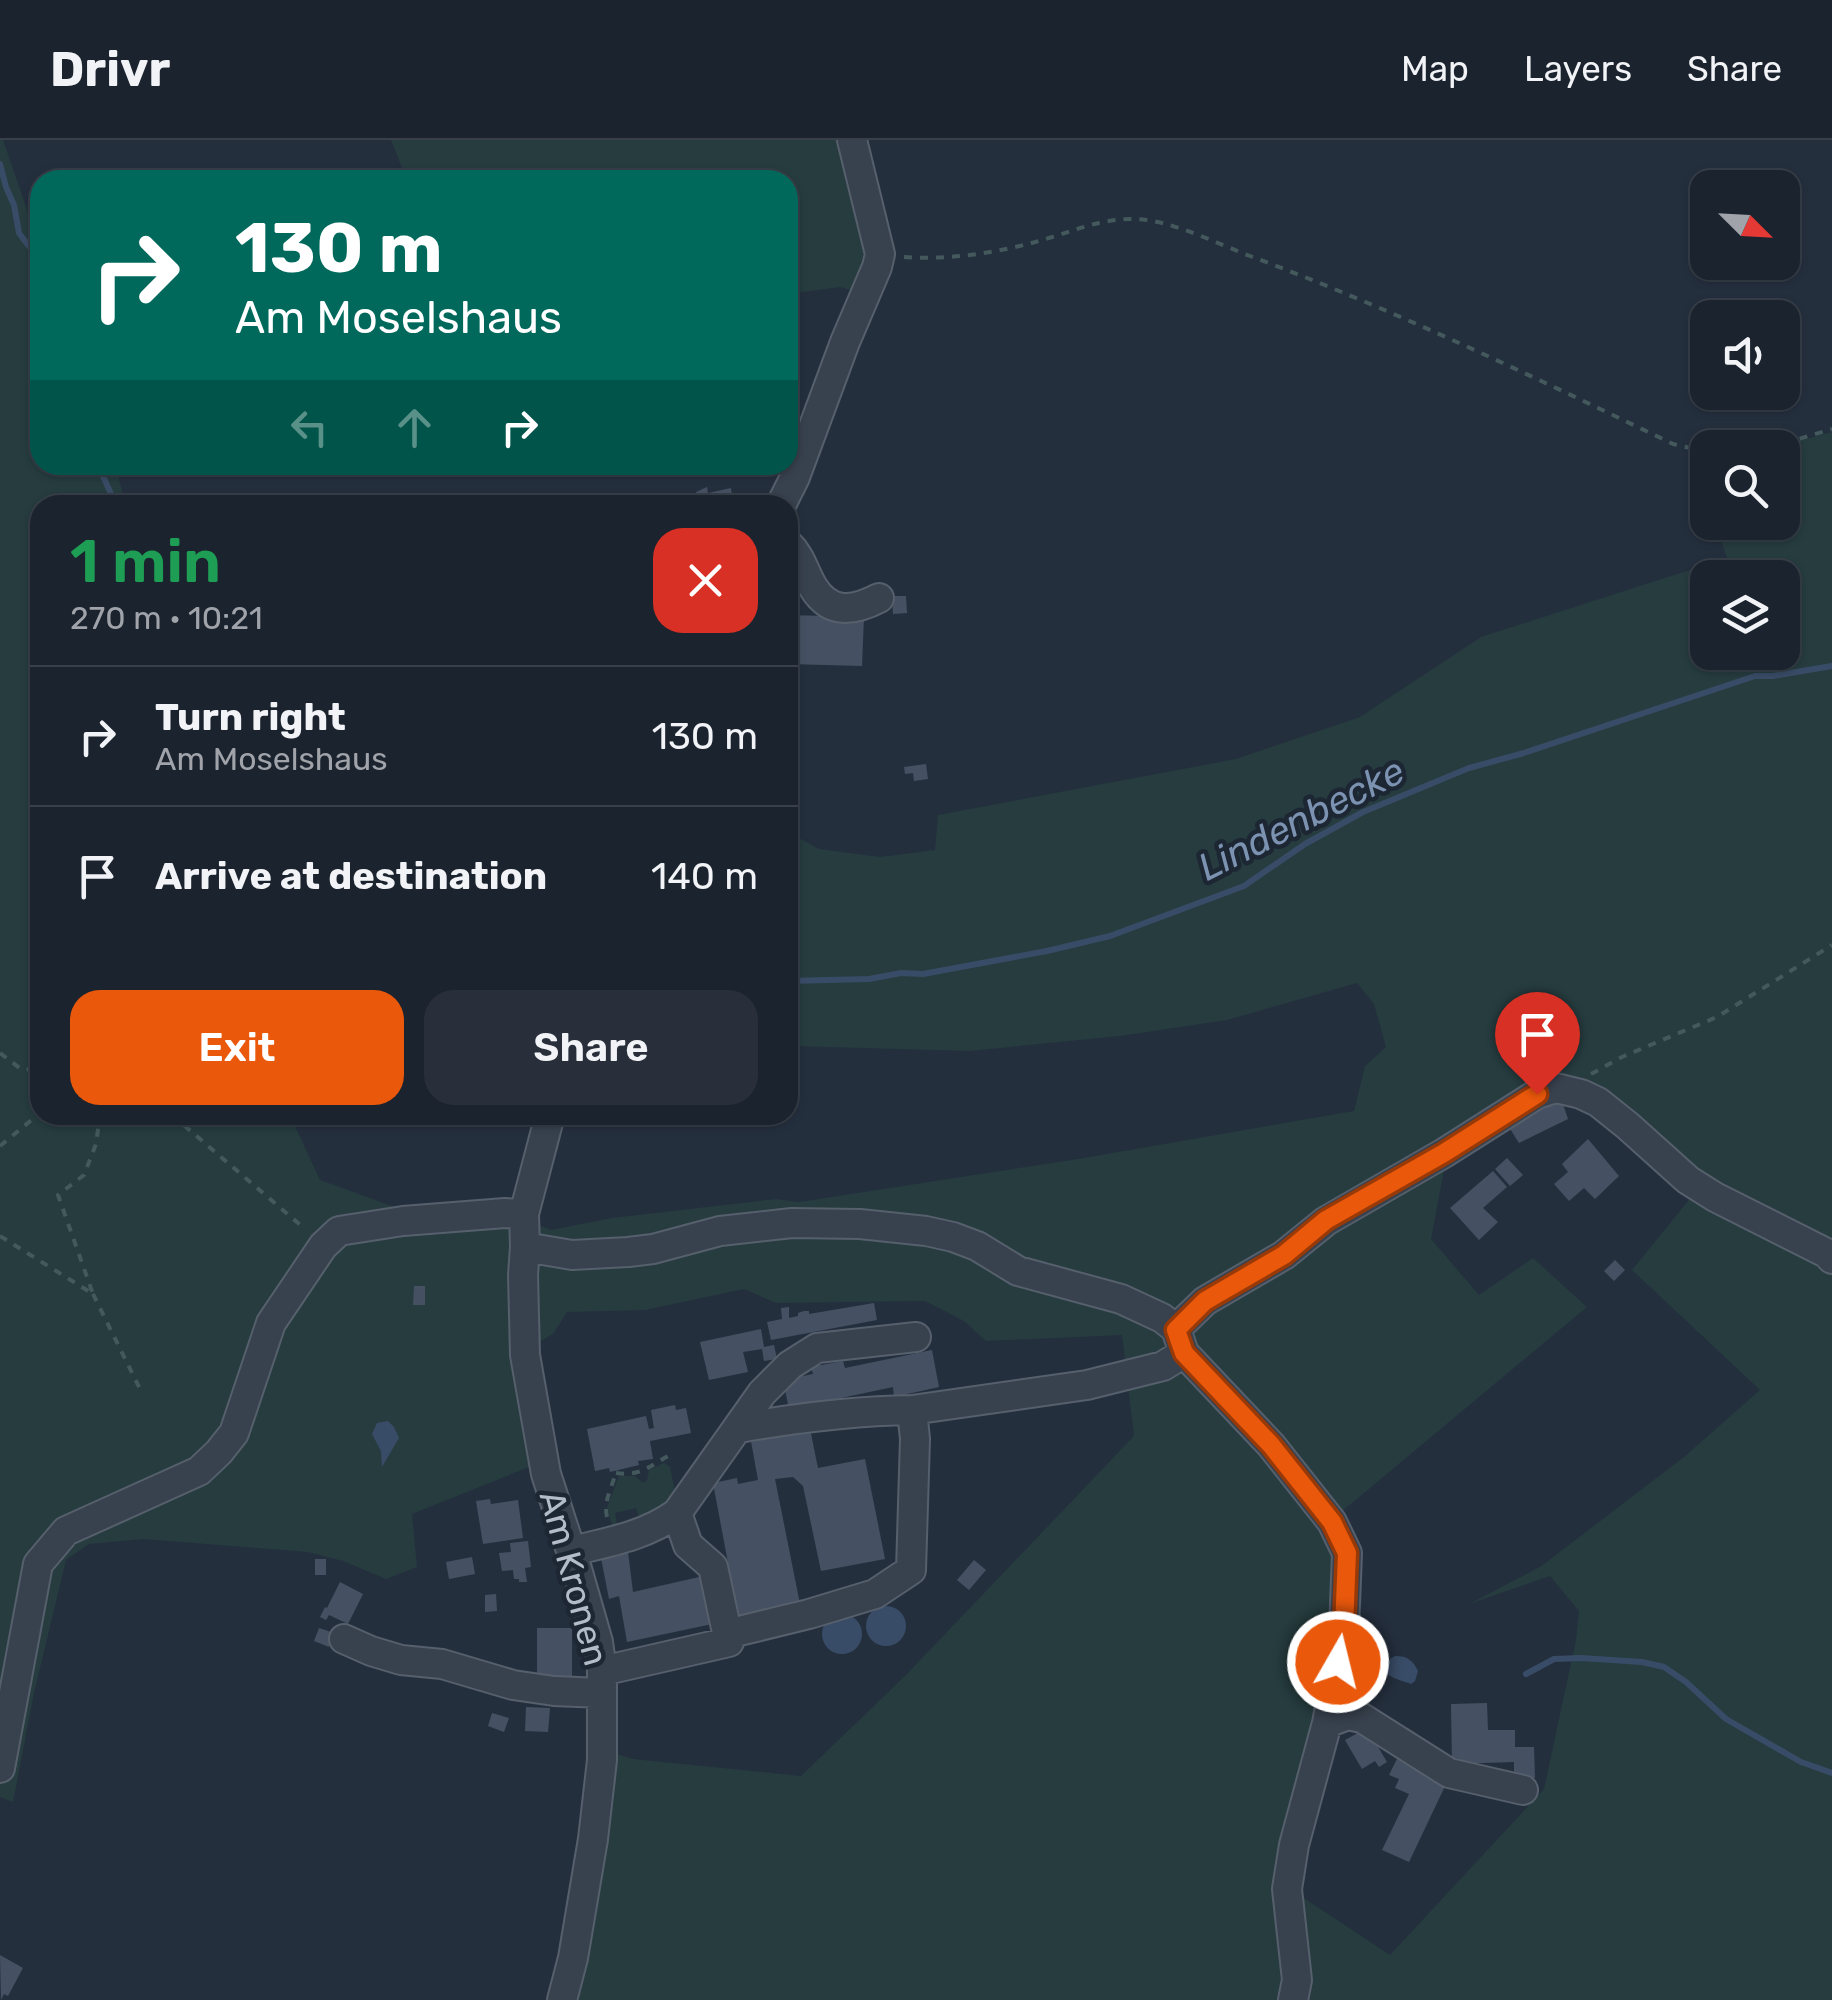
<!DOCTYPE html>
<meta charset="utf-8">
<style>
body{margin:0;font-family:Rubik,sans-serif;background:#282f3a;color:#f1f3f6;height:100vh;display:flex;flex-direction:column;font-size:38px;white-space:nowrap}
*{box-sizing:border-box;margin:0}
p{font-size:32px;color:#a0a4aa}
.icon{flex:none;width:55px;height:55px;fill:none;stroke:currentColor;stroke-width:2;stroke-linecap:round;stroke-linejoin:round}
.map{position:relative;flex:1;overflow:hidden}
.drawer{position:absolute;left:30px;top:355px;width:768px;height:630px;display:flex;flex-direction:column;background:#1b232e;border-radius:30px;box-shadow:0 2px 8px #0004,0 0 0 2px #39404a}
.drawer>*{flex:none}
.banner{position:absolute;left:30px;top:30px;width:768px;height:305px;border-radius:30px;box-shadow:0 2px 8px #0004,0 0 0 2px #39404a;background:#00695c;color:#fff;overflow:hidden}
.needle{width:65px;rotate:114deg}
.tools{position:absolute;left:1690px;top:30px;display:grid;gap:20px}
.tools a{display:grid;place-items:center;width:110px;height:110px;border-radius:20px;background:#1b232e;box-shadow:0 2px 8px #0004,0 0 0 2px #39404a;font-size:50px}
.pin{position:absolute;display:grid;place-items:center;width:85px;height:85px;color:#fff;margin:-102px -42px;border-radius:50% 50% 50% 0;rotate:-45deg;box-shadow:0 0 10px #0007}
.pin .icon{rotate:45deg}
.me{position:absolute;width:110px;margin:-55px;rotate:8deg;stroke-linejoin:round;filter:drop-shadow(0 0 8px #0008)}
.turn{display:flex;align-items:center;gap:35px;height:210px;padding:0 40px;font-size:45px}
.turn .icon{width:130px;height:130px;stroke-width:2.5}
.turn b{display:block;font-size:70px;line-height:85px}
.lanes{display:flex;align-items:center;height:95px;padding:0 40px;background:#0003;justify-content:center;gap:50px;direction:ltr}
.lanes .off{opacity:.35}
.round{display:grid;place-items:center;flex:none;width:105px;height:105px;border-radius:30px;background:#282f3a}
.summary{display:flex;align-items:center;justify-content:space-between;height:170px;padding:0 40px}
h1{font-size:60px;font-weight:600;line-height:75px;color:#1e9e55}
.primary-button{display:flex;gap:20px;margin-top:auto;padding:20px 40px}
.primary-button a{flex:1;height:115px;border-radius:30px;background:#ea580c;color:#fff;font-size:40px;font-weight:600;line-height:115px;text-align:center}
.primary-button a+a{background:#282f3a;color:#f1f3f6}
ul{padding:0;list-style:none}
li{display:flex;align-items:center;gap:30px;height:140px;padding:0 40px;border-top:2px solid #39404a}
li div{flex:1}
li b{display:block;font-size:38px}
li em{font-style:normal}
header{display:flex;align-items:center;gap:60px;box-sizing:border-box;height:140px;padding:0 50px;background:#1b232e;border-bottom:2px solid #39404a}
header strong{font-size:48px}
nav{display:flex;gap:55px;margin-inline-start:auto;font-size:35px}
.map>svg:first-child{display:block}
.green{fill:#263c3f;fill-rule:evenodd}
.water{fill:#394c67}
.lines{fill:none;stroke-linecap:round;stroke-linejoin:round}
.stream{stroke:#394c67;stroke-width:6}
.building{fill:#455162}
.minor-casing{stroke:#565f6c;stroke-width:32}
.path{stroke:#44595c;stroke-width:4;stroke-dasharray:8 8;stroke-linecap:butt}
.minor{stroke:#38414e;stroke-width:28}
.route-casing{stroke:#983908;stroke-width:25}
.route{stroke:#ea580c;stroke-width:18}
.labels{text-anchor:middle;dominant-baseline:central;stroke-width:9;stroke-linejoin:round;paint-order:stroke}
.street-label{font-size:35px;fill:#b4bcc9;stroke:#1d2633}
.water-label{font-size:38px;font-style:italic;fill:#7c92b1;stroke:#1d2633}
</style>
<header>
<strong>Drivr</strong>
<nav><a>Map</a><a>Layers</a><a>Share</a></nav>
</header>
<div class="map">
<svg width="1832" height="1860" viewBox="0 0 1832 1860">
<rect width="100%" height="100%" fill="#242f3e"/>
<!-- green -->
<path class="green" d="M0,0h3l37,107v218h75l11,40h-86v610h250l30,65 72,26 -2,13 -62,14 -98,199 -34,36 -158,87 -38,189z
M391,0h457l26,106 -13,47 -21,-6 -52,7v-114h-381z
M1832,292v1568h-533v-105l91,60 154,-166 32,-149 3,-29 -29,-35 -81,28 71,-37 144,-110 76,-67 -128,-120 65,-80 -129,-104 -123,79 -14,74 48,56 54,-37 54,49 -253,211 -67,-73 75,116 -57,439h-719l44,-248 23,7 168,17 104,-100 229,-240 -12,-101 -136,6 -22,-20 -39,-20 -149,2 -32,-14 -99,21 -78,2 -14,22 -23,13 6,-86 80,-13 -79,-10v-14l14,6 61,-12 164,-19 23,3 279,-43 276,-48 11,-45 21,-19 -12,-43 -17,-21 -130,37 -107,16 -151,15 -177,-5 -4,-3v-211l31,17 61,8 55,-7 3,-35 298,-56 124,-42 121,-80 246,-79 -12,-35 67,-1v-74l-5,-1zM1708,438h74v74h-74z
M512,1085l27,238 -127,51 5,53 -31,12 -43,-18 -35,-9 -164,-13 -55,5 -23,16 -32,133 -21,109 -13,-5v-11l47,-231 153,-79 73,-151 65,-87z
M664,1323l6,4 6,30 -35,26 -5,-15 -21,5 3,15 -5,1 -6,-22 12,-31h16l8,7 4,-3 2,-10z"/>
<!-- water -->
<path class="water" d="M388,1281l6,6 5,11 -17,29 -1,-16 -9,-17 5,-11z
M866 1486a20 20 0 1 1 40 0a20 20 0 1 1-40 0Z
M822 1494a20 20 0 1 1 40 0a20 20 0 1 1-40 0Z
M1395,1516c12,0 18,4 23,15l-3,10 -4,3c-12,-5 -28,-6 -28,-21z"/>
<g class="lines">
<!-- stream -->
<path class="stream" d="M0,24l6,23 8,18 5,28 12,16 7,16 -5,19 7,37
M98,325l18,40
M788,841l81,-2 32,-6 22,1 124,-23 63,-15 134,-50 61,-42 58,-32 106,-44 55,-15 231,-77h18l59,-10
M1526,1534l28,-15 27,-1 61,4 22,5 22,15 40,37 75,43 31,11"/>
</g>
<!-- building -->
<path class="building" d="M707,347l1,6 23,-5 2,17h-35l-2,-13z
M892,456h14l1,17 -14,1z
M788,475l76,2 -2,49 -74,-2z
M926,624l2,15 -14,2 -1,-8 -8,1 -1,-7z
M1561,958l7,21 -49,24 -12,-19 27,-17z
M1588,999l31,37 -24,23 -11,-11 -15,13 -15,-17 14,-12 -6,-8z
M1507,1018l16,17 -13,11 -15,-17z
M1493,1031l14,16 -24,21 15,14 -19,18 -29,-32z
M1615,1120l10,10 -11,11 -10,-10z
M414,1146h11v19h-12z
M874,1163l3,17 -106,20 -4,-18 15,-3 -1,-11 8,-1v11l9,-2v-3l6,-2h5v3z
M761,1189l3,18 10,-2 3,14 -13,2 -2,-12 -19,3 5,20 -39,8 -9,-38z
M932,1210l7,37 -45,10 -1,-10 -104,22 -6,-29 30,-6 -2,-7 32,-6 2,7z
M675,1265l1,5 10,-2 5,25 -41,8 3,18 -15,2 1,4 -29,7 -1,-4 -14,3 -8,-42 59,-13 3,13 5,-1 -3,-18z
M809,1284l9,44 47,-9 20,100 -64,12 -18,-85 -10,-9 -18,2 25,125 -62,12 -25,-133 24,-5 1,6 20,-4 -8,-44z
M490,1359l1,5 27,-4 5,38 -40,6 -7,-43z
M528,1401l3,26 -6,1 2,14h-8v-3h-5l-1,-9 -11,1 -3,-18 12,-1 -1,-9z
M628,1412l5,40 75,-17 9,48 -90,19 -8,-46 -10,3 -8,-41z
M472,1417l3,17 -26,5 -3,-17z
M315,1419h11v16h-11z
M974,1420l12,10 -17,20 -12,-10z
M340,1442l23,12 -15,30 -19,-9 -3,5 -6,-3 5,-10 2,1z
M496,1454l1,17 -12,1v-17z
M319,1488l15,5 -5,14 -15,-6z
M537,1488h35v51h-35z
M1487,1563l1,27h27v17h19l1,31h-21v-16l-62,2 -1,-60z
M526,1567l24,1 -2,24 -23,-1z
M492,1573l17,5 -5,14 -16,-6z
M1367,1588l20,34 -8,5 -4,-6 -13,8 -17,-29z
M1397,1619l50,23 -38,80 -27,-12 27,-56 -14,-6 4,-9 -10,-4z
M0,1815l23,13 -15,28 -4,-2 -3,6z"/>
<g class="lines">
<!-- minor casing -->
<g class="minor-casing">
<path id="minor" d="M781,365l14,-28 50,-135 32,-75 3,-13 -28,-114
M788,404c13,12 16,28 25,43 17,28 41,24 66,11
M550,975l-26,99 1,33 -2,28 2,80 21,119 31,95 21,73 4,29v89l-9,79 -20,119 -11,42
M525,1107l47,8 56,-3 25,-3 67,-18 72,-8 68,1 66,7 27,6 24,9 41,25 103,28 41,19 14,11 8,24 87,92 61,77 15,31 -3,76 -17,94 -33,122 -7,44 10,91 -4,20
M1176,1189l29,-28 79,-46 42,-34 118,-68 93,-59 19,-6 25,6 17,8 30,24 60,54 27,17 111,56 6,6
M912,1270l175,-25 76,-19 21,-13
M677,1373l85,-120 28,-28 27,-17 99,-11
M572,1411c37,-9 73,-15 105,-38l11,32 25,22 16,75 -127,29
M727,1494l82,-20 66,-20 36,-24 4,-131 -3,-29c-58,1 -116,8 -173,18
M344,1499l27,12 30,9 41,4 71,21 41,6 48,2
M1327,1583l21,-8 14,3 87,55 74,17
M0,1628l38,-204 28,-33 133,-60 20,-19 15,-19 37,-110 52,-77 16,-15 64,-10 102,-8 19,1"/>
</g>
<!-- path -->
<path class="path" d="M904,117c45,3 92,-4 135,-16 32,-9 62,-23 96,-22 36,1 81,24 115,37 145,54 284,121 423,188l35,8
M1769,308l63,-19
M0,913l21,16 19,1
M1591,934l31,-17 95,-40 115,-72
M172,975l133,114
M0,1006l40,-33
M0,1096l93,58 -35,-99 26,-20 12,-31 4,-29
M93,1154l49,99
M616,1333c27,4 35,-9 58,-20
M607,1377c-4,-18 6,-29 9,-47"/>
<!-- minor -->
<use href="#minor" class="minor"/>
</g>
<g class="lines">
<!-- route casing -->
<g class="route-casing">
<path id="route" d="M1338,1522l6,-34 3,-75 -15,-31 -61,-77 -87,-92 -8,-23 29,-29 79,-46 42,-35 118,-67 93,-59"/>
</g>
<!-- route -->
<use href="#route" class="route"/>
</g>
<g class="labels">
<!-- street labels -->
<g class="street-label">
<text transform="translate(574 1438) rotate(75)">Am Kronen</text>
</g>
<!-- water labels -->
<g class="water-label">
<text transform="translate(1301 679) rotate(-27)">Lindenbecke</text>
</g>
</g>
</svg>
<div class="tools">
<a><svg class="needle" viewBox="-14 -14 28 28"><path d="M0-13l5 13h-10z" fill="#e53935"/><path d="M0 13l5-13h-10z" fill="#a0a4aa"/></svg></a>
<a><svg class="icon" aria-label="sound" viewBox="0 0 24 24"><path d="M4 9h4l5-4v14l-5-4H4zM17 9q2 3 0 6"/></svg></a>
<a><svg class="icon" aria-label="search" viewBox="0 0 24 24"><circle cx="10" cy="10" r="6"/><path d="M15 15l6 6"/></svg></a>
<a><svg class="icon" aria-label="layers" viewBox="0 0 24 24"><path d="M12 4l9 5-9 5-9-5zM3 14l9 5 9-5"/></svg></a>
</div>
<div class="pin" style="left:1537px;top:954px;background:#d93025"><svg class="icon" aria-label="arrive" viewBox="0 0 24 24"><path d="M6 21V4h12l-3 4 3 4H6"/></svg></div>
<svg class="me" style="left:1338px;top:1522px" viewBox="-20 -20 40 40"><circle r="17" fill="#ea580c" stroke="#fff" stroke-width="3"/><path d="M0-11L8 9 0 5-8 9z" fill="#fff"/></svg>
<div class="banner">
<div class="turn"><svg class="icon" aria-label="right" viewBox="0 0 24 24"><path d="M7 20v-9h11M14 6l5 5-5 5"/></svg><div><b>130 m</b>Am Moselshaus</div></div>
<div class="lanes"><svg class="icon off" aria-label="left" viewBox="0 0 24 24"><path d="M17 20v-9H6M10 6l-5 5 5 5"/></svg><svg class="icon off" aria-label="ahead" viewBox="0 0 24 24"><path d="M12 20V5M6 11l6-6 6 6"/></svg><svg class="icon" aria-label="right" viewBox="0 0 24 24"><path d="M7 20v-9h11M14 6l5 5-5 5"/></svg></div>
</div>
<section class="drawer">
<div class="summary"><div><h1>1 min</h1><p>270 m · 10:21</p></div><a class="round" style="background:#d93025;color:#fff"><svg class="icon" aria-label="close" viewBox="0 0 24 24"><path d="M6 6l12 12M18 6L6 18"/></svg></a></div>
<ul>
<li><svg class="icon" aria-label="right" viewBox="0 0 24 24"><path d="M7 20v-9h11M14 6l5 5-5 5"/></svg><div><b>Turn right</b><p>Am Moselshaus</p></div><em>130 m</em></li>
<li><svg class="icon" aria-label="arrive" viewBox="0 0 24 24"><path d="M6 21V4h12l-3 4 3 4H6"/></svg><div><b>Arrive at destination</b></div><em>140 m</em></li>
</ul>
<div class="primary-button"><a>Exit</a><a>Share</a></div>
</section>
</div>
